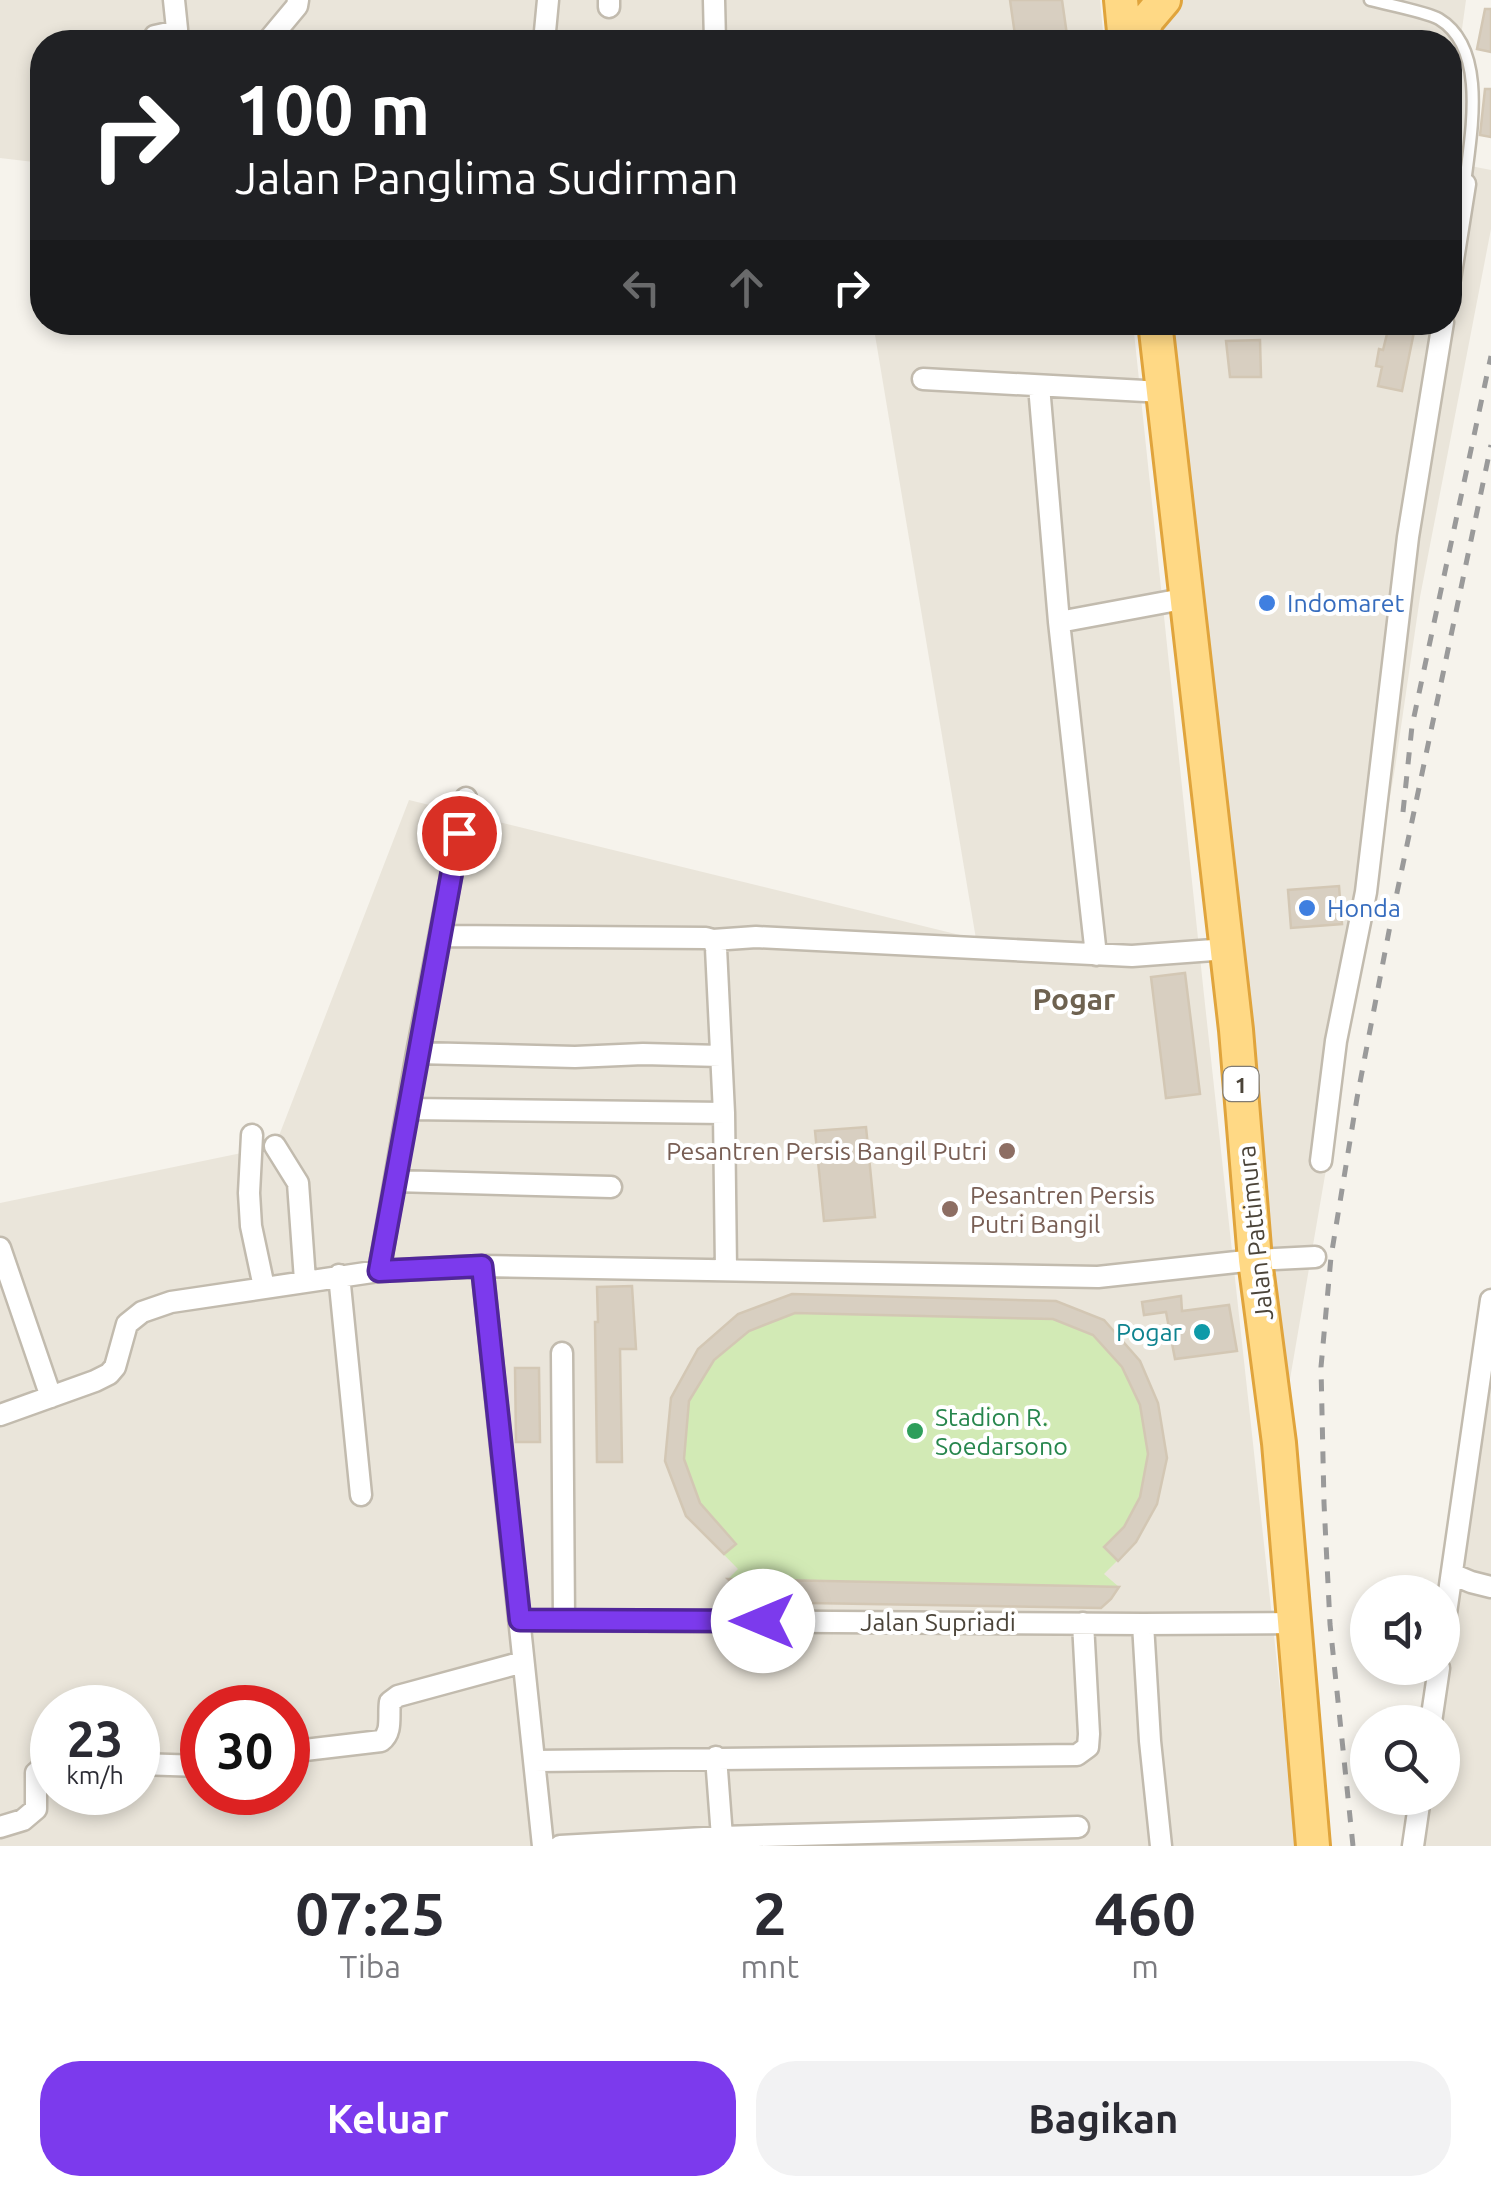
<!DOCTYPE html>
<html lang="id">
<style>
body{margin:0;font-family:Ubuntu,sans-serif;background:#f2f2f3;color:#2b2b33;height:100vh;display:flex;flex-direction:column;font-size:38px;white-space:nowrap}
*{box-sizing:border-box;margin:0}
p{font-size:32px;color:#7c7c81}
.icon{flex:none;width:55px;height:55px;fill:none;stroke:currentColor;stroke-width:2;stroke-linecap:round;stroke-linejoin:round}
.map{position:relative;height:1846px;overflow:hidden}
.details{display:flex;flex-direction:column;background:#fff;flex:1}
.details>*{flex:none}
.top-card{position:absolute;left:30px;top:30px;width:1432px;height:305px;border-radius:40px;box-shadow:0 5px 15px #0003;background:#202124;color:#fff;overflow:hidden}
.fabs{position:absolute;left:1350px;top:1575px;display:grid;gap:20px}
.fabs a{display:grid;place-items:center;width:110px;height:110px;border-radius:50%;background:#fff;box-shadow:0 5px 15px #0003;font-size:50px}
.speed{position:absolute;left:30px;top:1685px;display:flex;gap:20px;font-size:50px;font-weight:700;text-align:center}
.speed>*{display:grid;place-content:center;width:130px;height:130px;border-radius:50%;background:#fff;box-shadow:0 5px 15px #0003;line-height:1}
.speed small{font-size:25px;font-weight:400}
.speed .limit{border:15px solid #d22;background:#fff;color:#111}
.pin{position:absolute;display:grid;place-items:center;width:85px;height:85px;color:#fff;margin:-42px;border:5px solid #fff;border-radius:50%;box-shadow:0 2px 10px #0007}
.me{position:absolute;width:110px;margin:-55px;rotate:270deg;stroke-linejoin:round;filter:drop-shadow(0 0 8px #0008)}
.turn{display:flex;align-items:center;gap:35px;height:210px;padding:0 40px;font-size:45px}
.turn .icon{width:130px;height:130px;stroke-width:2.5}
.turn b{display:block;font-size:70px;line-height:85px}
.lanes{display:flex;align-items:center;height:95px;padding:0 40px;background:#0003;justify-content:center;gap:50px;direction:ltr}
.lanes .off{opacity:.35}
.eta{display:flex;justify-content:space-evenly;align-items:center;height:170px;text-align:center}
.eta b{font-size:60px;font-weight:700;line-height:70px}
.primary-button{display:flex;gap:20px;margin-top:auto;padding:20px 40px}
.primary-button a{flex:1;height:115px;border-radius:40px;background:#7c3aed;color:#fff;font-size:40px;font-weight:700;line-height:115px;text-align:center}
.primary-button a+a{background:#f2f2f3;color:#2b2b33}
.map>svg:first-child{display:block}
.residential{fill:#eae5da;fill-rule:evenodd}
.green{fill:#d2eab5}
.building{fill:#d8cfc1;stroke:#d3c7b4;stroke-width:2.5}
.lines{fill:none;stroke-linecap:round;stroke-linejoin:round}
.service-casing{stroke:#c2bbae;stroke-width:15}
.minor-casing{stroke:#c2bbae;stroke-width:25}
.trunk-casing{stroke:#e0a43c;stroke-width:38}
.service{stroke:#fff;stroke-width:10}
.minor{stroke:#fff;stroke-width:20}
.trunk{stroke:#ffd985;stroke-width:32}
.rail{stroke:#9a9a9a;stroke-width:5;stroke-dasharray:12 12;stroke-linecap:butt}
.route-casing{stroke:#51269a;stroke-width:25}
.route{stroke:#7c3aed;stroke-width:18}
.shop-dot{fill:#3f7fe0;stroke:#fff;stroke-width:4}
.education-dot{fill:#8d6e63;stroke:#fff;stroke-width:4}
.culture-dot{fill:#0f9aa8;stroke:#fff;stroke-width:4}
.leisure-dot{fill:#2e9e5b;stroke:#fff;stroke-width:4}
.labels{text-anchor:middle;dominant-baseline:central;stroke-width:8;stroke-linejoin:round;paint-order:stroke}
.shield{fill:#fff;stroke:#817c74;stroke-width:2.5}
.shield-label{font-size:22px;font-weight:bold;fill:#4b4439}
.shop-label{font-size:25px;fill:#366cbe;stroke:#fff;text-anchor:start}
.education-label{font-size:25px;fill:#785e54;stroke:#fff;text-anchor:end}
.street-label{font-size:25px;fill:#4b4439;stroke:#fff}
.culture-label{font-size:25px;fill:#0d838f;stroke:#fff;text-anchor:end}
.leisure-label{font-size:25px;fill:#27864d;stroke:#fff;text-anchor:start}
.quarter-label{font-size:30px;font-weight:bold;fill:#6e6250;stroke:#fff}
</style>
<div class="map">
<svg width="1491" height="1846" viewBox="0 0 1491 1846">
<rect width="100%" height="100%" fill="#f6f3ec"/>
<!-- residential -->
<path class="residential" d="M0,0h1100l4,42h-1062v121l-42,-5z
M1173,0h293l-16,116v-74h-307z
M1450,162l41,8v59l-71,368 -25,171 -116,675 -115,-1120 286,-1z
M873,323h260l71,672 93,851h-1297v-643l275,-57 134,-346 567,139zM52,1708h86v84h-86zM202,1708h86v84h-86z
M1491,1298v548h-80l7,-48h24v-76h-13l13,-54 1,-37z"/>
<!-- green -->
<path class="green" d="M792,1294l264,7 48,19 36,41 18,42 9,55 -10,46 -21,38 -32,32 15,13 -18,21 -349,-6 -24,-23 10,-10 -52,-53 -21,-55 6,-63 27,-49 40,-35z"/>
<!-- building -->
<path class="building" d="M1010,0h52l6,42h-52z
M1485,9h6v43l-14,-3z
M1485,89h6v48l-11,-2z
M1390,322h26l-14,69 -24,-5 4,-19 -6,-1 3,-17 4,1z
M1260,340l1,37h-31l-4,-36z
M1339,886l3,38 -51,4 -3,-38z
M1185,973l15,121 -34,4 -15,-121z
M866,1127l9,90 -51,4 -9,-90z
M632,1286l4,63h-16l2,113h-25l-2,-140h3l-1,-35z
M792,1294l264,7 48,19 36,41 18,42 9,55 -10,46 -21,38 -18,19 -14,-14 20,-20 16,-30 8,-43 -8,-49 -18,-38 -29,-32 -40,-16 -258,-6 -46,18 -35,29 -25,41 -5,58 16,44 36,41 -12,10 -38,-38 -21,-55 6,-63 27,-49 40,-35z
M1181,1296l1,15 47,-6 8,46 -62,8 -9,-47 -22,3 -2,-13z
M515,1368h24l1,74h-24z
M728,1579l352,7 39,1 -8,12 -10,9 -349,-6z"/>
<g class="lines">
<!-- service casing -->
<g class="service-casing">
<path id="service" d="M1370,0c16,4 57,12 69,19 50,30 31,118 26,165"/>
</g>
<!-- minor casing -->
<g class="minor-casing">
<path id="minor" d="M714,0l1,42
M609,7v-7
M153,42l2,-6 18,-4 4,-3 -3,-29
M267,42l30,-36 1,-6
M544,42l4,-42
M1450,279l15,-95
M923,379l240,13
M1039,386l20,236 37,333
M1059,622l129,-24
M441,936l265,2 7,2 43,-3 376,19 95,-7
M713,940l3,8 8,165 2,156
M417,1053l158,4 68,-3 78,2
M408,1109l316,4
M252,1135l-3,58 2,33 13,61
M275,1146l23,37 7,97
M1321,1161l15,-120 30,-149 42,-355 35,-215
M395,1181l216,6
M0,1248l51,149
M482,1266l61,580
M379,1271l38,-218 49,-255
M339,1275l22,220
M562,1353l2,267
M0,1415l95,-34 14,-7 6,-7 12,-43 15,-12 29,-10 208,-31 103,-5 616,11 157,-17 60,-3
M1452,1574l19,8 20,5
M521,1620l622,4 153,-1
M1143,1624l7,117 11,105
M1442,1641l49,-341
M1431,1722l8,-54
M288,1752l93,-11c12,-9 7,-25 9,-39l8,-6 125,-34
M716,1757l6,80
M535,1761l542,-6 11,-8 1,-13 -6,-111
M138,1764l64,2
M0,1827l23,-7 13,-11v-36l6,-5 10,-2
M560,1846l162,-9 356,-10
M1413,1846l7,-48"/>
</g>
<!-- trunk casing -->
<g class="trunk-casing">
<path id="trunk" d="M1121,0l4,42
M1139,42l8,-22 17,-20
M1155,322l81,708 19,230 24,183 34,403"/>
</g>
<!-- service -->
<use href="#service" class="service"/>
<!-- minor -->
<use href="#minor" class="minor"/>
<!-- trunk -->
<use href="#trunk" class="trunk"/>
<!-- rail -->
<path class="rail" d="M1403,812l9,-86 79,-370
M1353,1846l-23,-222 -6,-121 -3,-136 10,-110 26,-159 33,-172 101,-481"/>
</g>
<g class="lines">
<!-- route casing -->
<g class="route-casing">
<path id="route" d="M459,833l-80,438 103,-5 38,354 243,1"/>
</g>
<!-- route -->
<use href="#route" class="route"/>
</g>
<!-- markers -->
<g class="shop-dot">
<circle cx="1267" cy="603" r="10"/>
<circle cx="1307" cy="908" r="10"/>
</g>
<g class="education-dot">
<circle cx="1007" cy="1151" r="10"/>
<circle cx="950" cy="1209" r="10"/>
</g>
<circle class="culture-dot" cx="1202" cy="1332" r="10"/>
<circle class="leisure-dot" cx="915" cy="1431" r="10"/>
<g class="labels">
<!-- shield labels -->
<rect class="shield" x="1223.5" y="1067" width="35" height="34" rx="8"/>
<g class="shield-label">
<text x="1241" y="1084">1</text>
</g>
<!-- shop labels -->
<g class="shop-label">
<text x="1287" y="603">Indomaret</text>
<text x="1327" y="908">Honda</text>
</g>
<!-- education labels -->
<g class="education-label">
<text x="987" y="1151">Pesantren Persis Bangil Putri</text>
<text x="970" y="1195" text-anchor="start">Pesantren Persis<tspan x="970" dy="29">Putri Bangil</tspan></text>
</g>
<!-- street labels -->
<g class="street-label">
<text transform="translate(1255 1233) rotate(-96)">Jalan Pattimura</text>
<text x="938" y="1622">Jalan Supriadi</text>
</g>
<!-- culture labels -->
<g class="culture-label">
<text x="1182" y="1332">Pogar</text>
</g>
<!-- leisure labels -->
<g class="leisure-label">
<text x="935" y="1417">Stadion R.<tspan x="935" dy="29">Soedarsono</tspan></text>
</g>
<!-- quarter labels -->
<g class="quarter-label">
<text x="1074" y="999">Pogar</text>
</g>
</g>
</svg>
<div class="fabs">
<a><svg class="icon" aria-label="sound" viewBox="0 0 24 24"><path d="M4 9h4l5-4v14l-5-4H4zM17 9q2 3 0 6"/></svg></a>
<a><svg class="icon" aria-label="search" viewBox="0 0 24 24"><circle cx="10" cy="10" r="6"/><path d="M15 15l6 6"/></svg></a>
</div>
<div class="speed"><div>23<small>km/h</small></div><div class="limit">30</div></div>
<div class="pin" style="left:459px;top:833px;background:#d93025"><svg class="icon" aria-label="arrive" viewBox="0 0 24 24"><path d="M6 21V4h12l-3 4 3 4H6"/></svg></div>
<svg class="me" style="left:763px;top:1621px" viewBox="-20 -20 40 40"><circle r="19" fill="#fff"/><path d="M0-13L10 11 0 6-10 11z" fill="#7c3aed"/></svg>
<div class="top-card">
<div class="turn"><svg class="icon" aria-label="right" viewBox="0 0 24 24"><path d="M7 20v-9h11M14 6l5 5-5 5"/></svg><div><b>100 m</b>Jalan Panglima Sudirman</div></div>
<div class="lanes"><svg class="icon off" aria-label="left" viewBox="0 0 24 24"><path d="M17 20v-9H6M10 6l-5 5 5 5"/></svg><svg class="icon off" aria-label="ahead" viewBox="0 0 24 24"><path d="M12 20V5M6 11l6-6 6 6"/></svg><svg class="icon" aria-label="right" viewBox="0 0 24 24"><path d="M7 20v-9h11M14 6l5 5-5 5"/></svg></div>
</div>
</div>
<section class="details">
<div class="eta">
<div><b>07:25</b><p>Tiba</p></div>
<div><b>2</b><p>mnt</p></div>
<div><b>460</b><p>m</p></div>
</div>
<div class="primary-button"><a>Keluar</a><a>Bagikan</a></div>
</section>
